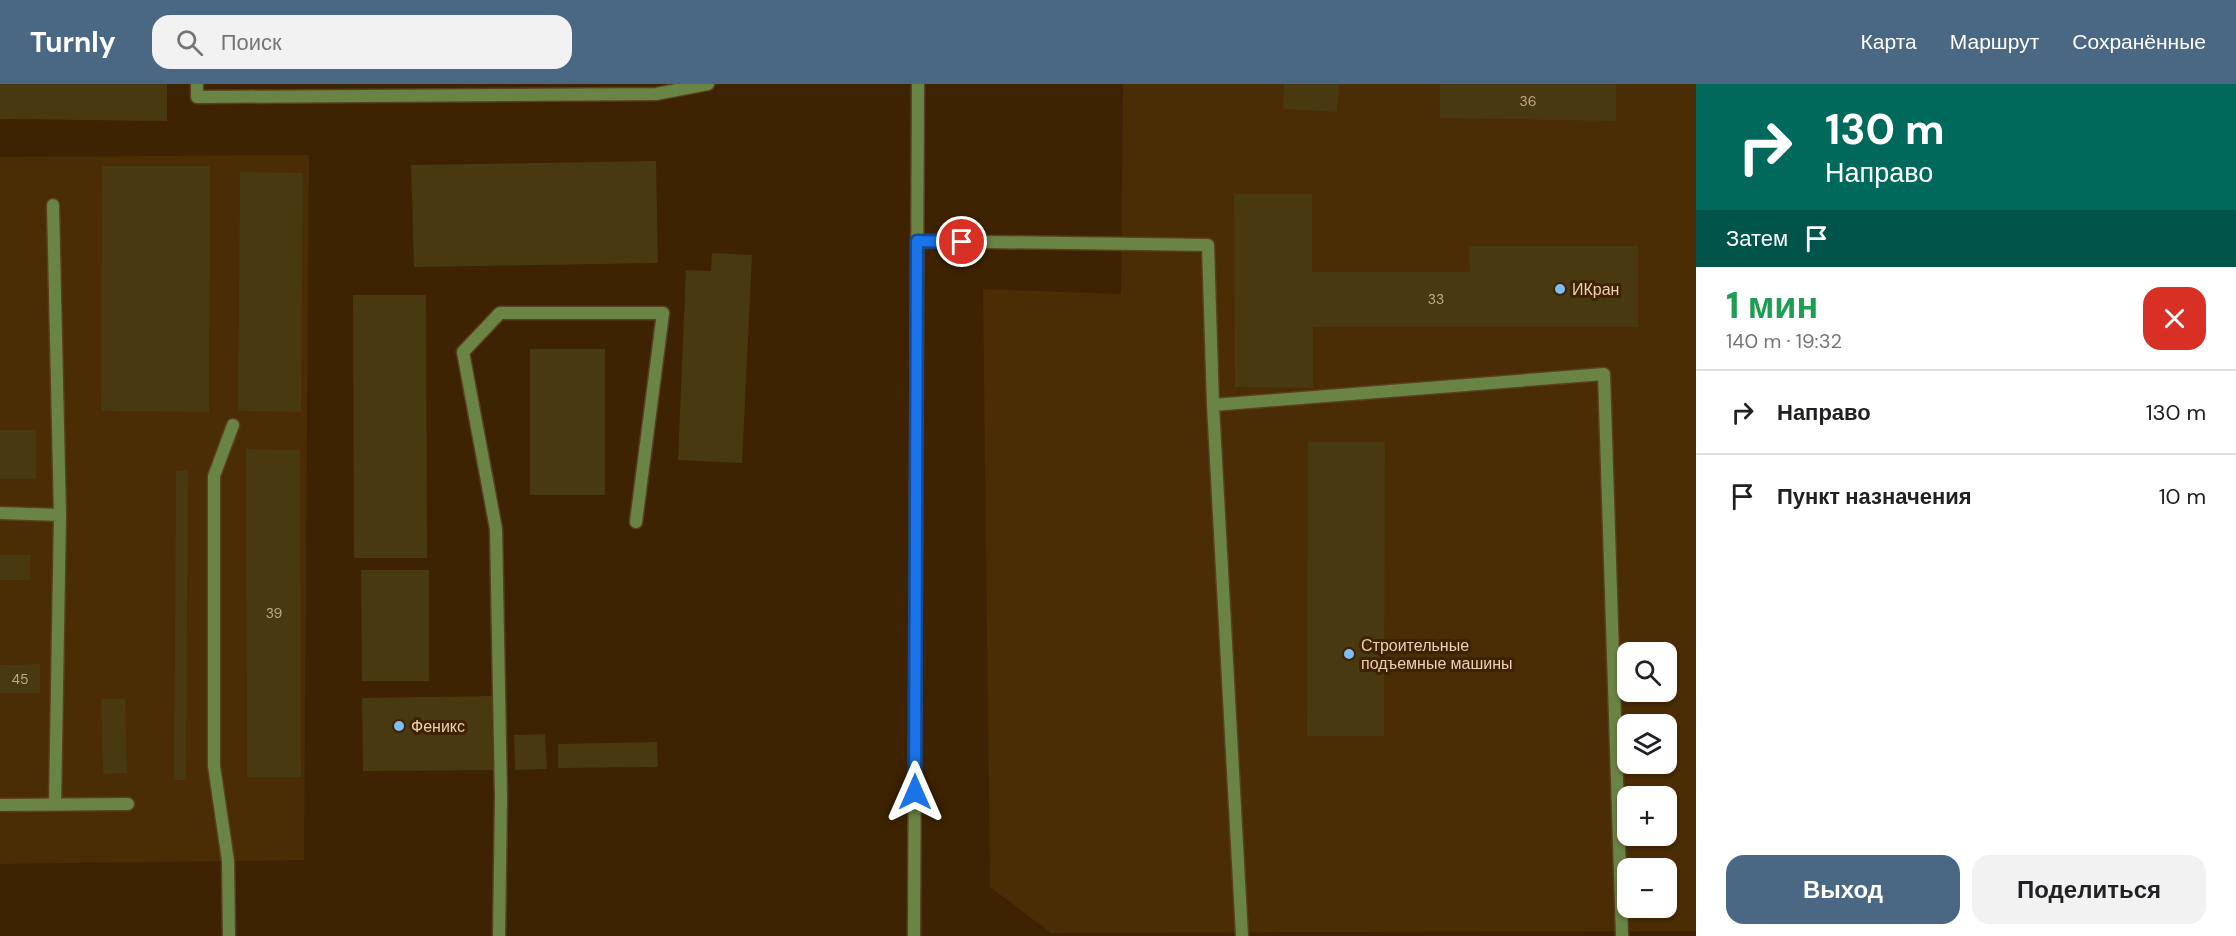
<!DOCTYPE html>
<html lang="ru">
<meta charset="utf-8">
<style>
body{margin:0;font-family:"DM Sans",sans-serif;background:#f2f2f2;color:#202124;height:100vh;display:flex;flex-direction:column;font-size:22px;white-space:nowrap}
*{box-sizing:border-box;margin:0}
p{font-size:20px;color:#757577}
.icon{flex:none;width:33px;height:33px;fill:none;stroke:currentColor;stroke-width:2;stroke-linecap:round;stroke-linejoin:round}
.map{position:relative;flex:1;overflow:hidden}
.sheet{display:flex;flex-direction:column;background:#fff;width:540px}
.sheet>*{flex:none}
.banner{background:#00695c;color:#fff;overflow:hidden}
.tools{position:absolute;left:1617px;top:558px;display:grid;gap:12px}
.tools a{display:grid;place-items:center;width:60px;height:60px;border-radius:12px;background:#fff;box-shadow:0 2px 4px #0004;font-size:30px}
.pin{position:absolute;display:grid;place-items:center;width:51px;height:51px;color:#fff;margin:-26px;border:3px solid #fff;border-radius:50%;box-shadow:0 2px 6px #0007}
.me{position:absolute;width:66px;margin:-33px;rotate:0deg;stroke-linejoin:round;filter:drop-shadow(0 0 4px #0008)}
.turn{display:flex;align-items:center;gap:21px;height:126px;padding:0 30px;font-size:27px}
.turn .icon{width:78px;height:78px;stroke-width:2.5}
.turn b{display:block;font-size:42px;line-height:51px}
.then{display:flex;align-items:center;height:57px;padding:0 30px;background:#0003;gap:12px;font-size:22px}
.round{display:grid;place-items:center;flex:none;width:63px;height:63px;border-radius:18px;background:#f2f2f2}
.overview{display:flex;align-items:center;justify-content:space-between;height:102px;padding:0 30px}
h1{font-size:36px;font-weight:800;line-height:45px;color:#1e9e55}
.button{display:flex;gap:12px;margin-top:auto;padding:12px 30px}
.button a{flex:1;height:69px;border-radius:18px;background:#4a6884;color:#fff;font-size:24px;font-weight:800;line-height:69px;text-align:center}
.button a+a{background:#f2f2f2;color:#202124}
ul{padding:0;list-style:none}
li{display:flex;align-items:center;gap:18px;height:84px;padding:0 30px;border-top:2px solid #e0e0e0}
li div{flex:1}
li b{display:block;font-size:22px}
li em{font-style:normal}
header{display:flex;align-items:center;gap:36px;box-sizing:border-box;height:84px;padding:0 30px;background:#4a6884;color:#fff}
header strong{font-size:28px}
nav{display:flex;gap:33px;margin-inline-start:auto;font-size:21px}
.search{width:420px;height:54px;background:#f2f2f2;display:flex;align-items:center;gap:15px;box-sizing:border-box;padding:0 21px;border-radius:18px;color:#757577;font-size:22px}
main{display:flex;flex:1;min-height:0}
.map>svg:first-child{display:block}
.built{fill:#4a2c05;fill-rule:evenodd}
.building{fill:#483910}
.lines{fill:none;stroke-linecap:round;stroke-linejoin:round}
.service-casing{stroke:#5a3f1e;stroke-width:15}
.minor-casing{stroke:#5a3f1e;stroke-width:15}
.service{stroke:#698444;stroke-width:12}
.minor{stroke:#698444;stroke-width:12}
.route-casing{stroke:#114b97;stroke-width:15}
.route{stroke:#1a73e8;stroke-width:10}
.poi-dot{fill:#7dbef9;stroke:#3e2302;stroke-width:2}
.labels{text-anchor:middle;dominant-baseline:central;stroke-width:6;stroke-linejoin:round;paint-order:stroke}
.number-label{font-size:14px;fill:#c4aa8a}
.poi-label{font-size:16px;fill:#edd0b3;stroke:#3e2302;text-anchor:start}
</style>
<header>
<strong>Turnly</strong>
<div class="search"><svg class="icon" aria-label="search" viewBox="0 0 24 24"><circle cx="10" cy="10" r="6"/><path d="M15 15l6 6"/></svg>Поиск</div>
<nav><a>Карта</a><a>Маршрут</a><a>Сохранённые</a></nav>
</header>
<main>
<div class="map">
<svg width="1696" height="852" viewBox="0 0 1696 852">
<rect width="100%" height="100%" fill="#3e2302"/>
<!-- built -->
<path class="built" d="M1123,0h573v847l-645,2 -61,-46 -7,-598 138,5zM1628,568h38v40h-38zM1628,640h38v40h-38zM1628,712h38v40h-38zM1628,784h38v40h-38z
M309,71l-5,705 -304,4v-707z"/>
<!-- building -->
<path class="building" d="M0,0h167v37l-167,-2z
M1284,0h55l-2,28 -54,-3z
M1440,0h176v37l-176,-3z
M656,77l2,102 -244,4 -3,-102z
M102,82h108l-1,246 -108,-1z
M240,88l63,1 -2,239 -63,-1z
M1234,110h78v78h158l-1,-26h169v81h-325v61l-78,-1z
M712,169l40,2 -10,208 -64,-3 8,-190 25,1z
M353,211h73l1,263h-73z
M530,265h75v146h-75z
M0,346h36v49h-36z
M1308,358h77l-1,294h-77z
M246,365l54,1 1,327h-54z
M188,386l-2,310h-12l2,-309z
M0,471h30v25h-30z
M361,486h68v111h-67z
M40,580v29h-40v-28z
M492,612l1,74 -130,1 -1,-73z
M101,615h24l2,74 -24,1z
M545,650l2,35 -32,1 -1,-35z
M657,658l1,25 -100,1v-24z"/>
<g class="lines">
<!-- service casing -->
<g class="service-casing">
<path id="service" d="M197,0v13l459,-3 52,-10
M917,157l291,4 5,160
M0,429l60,2 -7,-310
M55,720l5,-289
M0,721l128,-1
M229,852l-1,-75 -14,-95v-290l19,-51
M499,852l2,-139 -5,-268 -33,-177 37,-39h163l-27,209
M1242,852l-29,-531 391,-31 18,562"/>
</g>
<!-- minor casing -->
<g class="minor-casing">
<path id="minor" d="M914,852l4,-852"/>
</g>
<!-- service -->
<use href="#service" class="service"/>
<!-- minor -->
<use href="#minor" class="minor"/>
</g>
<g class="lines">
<!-- route casing -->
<g class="route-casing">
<path id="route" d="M915,708l2,-551 45,1"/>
</g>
<!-- route -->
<use href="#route" class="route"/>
</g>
<!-- markers -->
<g class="poi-dot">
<circle cx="1560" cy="205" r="6"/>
<circle cx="1349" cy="570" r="6"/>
<circle cx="399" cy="642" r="6"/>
</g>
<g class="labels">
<!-- number labels -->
<g class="number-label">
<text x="1528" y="17">36</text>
<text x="1436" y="215">33</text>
<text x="274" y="529">39</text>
<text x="20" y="595">45</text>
</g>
<!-- poi labels -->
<g class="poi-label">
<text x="1572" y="205">ИКран</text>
<text x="1361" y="561">Строительные<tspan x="1361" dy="18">подъемные машины</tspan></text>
<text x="411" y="642">Феникс</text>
</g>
</g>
</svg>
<div class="tools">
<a><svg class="icon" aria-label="search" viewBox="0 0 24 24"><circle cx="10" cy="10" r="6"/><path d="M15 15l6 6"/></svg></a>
<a><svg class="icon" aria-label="layers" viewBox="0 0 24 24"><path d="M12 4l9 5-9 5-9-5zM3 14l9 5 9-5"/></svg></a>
<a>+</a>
<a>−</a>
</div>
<div class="pin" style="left:962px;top:158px;background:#d93025"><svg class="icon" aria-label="arrive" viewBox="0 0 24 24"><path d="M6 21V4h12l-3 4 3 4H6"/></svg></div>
<svg class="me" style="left:915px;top:708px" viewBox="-20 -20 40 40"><path d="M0-17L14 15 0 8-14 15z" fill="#1a73e8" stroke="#fff" stroke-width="4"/></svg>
</div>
<section class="sheet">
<div class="banner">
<div class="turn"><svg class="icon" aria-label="right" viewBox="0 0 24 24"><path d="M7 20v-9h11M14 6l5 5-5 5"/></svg><div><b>130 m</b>Направо</div></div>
<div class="then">Затем<svg class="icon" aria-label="arrive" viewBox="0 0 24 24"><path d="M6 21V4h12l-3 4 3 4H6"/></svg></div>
</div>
<div class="overview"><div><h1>1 мин</h1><p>140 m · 19:32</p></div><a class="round" style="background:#d93025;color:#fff"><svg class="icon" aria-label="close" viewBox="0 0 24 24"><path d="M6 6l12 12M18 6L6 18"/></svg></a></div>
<ul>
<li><svg class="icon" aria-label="right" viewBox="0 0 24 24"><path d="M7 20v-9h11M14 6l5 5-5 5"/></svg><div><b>Направо</b></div><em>130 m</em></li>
<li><svg class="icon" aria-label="arrive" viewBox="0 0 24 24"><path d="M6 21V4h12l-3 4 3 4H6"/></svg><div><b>Пункт назначения</b></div><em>10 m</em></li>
</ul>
<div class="button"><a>Выход</a><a>Поделиться</a></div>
</section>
</main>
